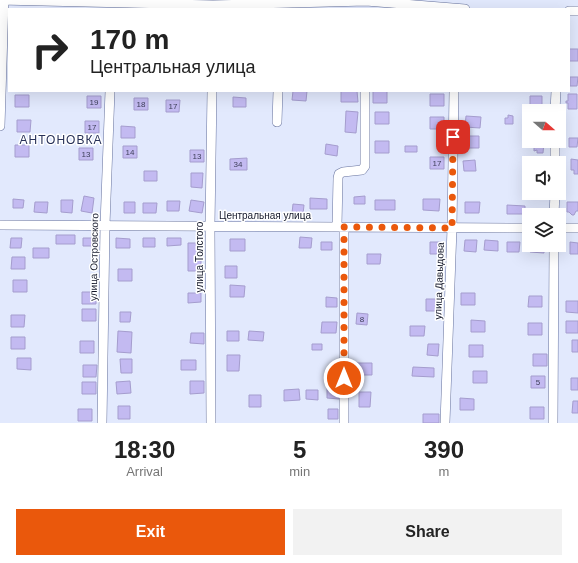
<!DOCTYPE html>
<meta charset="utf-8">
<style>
body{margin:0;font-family:Arial,sans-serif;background:#f2f2f2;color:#222;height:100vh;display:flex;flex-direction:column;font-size:15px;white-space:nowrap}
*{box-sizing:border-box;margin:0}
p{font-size:13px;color:#767676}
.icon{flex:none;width:22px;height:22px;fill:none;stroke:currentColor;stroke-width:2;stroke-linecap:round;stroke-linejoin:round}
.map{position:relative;height:423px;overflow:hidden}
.sheet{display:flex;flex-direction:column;background:#fff;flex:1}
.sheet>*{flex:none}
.banner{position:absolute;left:8px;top:8px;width:562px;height:84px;border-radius:0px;box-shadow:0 4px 16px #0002;background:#fff;color:#222;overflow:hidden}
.needle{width:26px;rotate:110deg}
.buttons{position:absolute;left:522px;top:104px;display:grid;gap:8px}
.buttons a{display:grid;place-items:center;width:44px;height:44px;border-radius:0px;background:#fff;box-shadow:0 4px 16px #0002;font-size:20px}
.pin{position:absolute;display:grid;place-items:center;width:34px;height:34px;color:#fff;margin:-17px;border-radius:8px;box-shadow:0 2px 6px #0006}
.me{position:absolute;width:44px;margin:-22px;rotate:0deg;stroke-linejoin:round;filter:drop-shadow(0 0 3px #0008)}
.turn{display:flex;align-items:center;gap:14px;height:84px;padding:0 16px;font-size:18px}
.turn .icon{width:52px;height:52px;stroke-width:2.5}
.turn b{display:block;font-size:28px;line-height:34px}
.eta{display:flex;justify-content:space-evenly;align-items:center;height:68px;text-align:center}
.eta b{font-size:24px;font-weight:800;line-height:28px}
.action{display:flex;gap:8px;margin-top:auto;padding:8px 16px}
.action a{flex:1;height:46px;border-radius:0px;background:#ea580c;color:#fff;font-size:16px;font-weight:800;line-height:46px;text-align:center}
.action a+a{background:#f2f2f2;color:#222}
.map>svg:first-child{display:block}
.building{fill:#c3baf1;stroke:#a59dce}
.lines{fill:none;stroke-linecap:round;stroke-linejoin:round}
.minor-casing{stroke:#66729e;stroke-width:10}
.minor{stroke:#fff;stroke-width:9}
.route{stroke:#ea580c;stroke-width:7;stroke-dasharray:0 12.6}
.labels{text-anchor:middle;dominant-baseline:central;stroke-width:3;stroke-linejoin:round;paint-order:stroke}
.number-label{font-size:8px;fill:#3f405b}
.street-label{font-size:10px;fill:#131729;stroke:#fff}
.quarter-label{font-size:12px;letter-spacing:1px;fill:#283158;stroke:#fff}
</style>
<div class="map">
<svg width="578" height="423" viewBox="0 0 578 423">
<rect width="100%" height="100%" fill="#e2e9fd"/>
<!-- building -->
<path class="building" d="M569,49h9v12h-9z
M570,77h8l-1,9h-7z
M293,91h14l-1,10 -14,-1z
M341,91h16l1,11h-17z
M373,91h14v12h-14z
M430,94h14v12h-14z
M568,94h9v15h-9v-6h-2v-2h2z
M15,95h14v12h-14z
M87,96h14v12h-14z
M530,96h12v13h-12z
M233,97l13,1v9h-13z
M134,98h14v12h-14z
M166,100h14l-1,12h-13z
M346,111l12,1 -2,21 -11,-1z
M375,112h14v12h-14z
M508,115l5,1v8h-8v-6h3z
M466,116l15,1 -1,11 -15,-1z
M430,117h14v12h-14z
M17,120h14l-1,12h-13z
M85,121h14v12h-14z
M121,126l14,1v11h-14z
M465,136h14v12h-14z
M569,138h9l-1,9h-8z
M375,141h14v12h-14z
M534,142h10l-1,11h-6v-3l-3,1z
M326,144l12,2 -1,10 -12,-2z
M15,145h14v12h-14z
M123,146h14v12h-14z
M405,146h12v6h-12z
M79,148h14v12h-14z
M190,150h14v12h-14z
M430,157h14v12h-14z
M247,158v12h-17v-11z
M571,159l7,1v14h-4v-4h-3z
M475,160l1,11h-12l-1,-10z
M144,171h13v10h-13z
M191,173h12l-1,15 -11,-1z
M84,196l10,2 -2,15 -11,-2z
M365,196v8h-11v-7z
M310,198l17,1v10h-17z
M13,199l11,1 -1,8h-10z
M423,199h17l-1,12 -16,-1z
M61,200h12l-1,13 -11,-1z
M191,200l13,2 -2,11 -13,-2z
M375,200h20v10h-20z
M167,201h13l-1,10h-12z
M35,202h13l-1,11 -13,-1z
M124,202h11v11h-11z
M465,202h15l-1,11h-14z
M567,202h11v9h-2l-2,4h-2l-3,-3h-2z
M143,203h14l-1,10h-13z
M293,204l11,1 -1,9 -11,-1z
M507,205l18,1v8h-18z
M56,235h19v9h-19z
M300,237l12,1 -1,10h-12z
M11,238h11l-1,10h-11z
M83,238h14v8h-14z
M116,238l14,1v9h-14z
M143,238h12v9h-12z
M167,238h14v7l-14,1z
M230,239h15v12h-15z
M465,240h12l-1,12 -12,-1z
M485,240l13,1v10l-14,-1z
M321,242h11v8h-11z
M430,242h11l-1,12h-10z
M507,242h13l-1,10h-12z
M570,242l8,1v11h-8z
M188,243h13v28h-13z
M530,245h14v8l-14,-1z
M33,248h16v10h-16z
M367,254h14l-1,10h-13z
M12,257h13v12h-14z
M225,266h12v12h-12z
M118,269h14v12h-14z
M13,280h14v12h-14z
M230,285l15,1 -1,11h-14z
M82,292h14v12h-14z
M188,293h13v9l-13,1z
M461,293h14v12h-14z
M529,296h13v11h-14z
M326,297l11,1v9h-11z
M426,299h13v12h-13z
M566,301h12v12l-12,-1z
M82,309h14v12h-14z
M120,312h11l-1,10h-10z
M357,313l11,1 -1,11 -11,-1z
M11,315h14l-1,12h-13z
M471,320l14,1v11h-14z
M566,321h12v12h-12z
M322,322h15l-1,11h-15z
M528,323h14v12h-14z
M410,326h15l-1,10h-14z
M118,331l14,1 -1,21 -14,-1z
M227,331h12v10h-12z
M249,331l15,1 -1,9 -15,-1z
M191,333h13v11l-14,-1z
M11,337h14v12h-14z
M572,340h6v12h-6z
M80,341h14v12h-14z
M312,344h10v6h-10z
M428,344h11l-1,12 -11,-1z
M469,345h14v12h-14z
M533,354h14v12h-14z
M227,355h13l-1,16h-12z
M17,358h14v12l-14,-1z
M120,359h12v14h-11z
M181,360h15v10h-15z
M357,363h15v12h-15z
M83,365h14l-1,12h-13z
M413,367l21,1v9l-22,-1z
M473,371h14v12h-14z
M531,376h14v12h-14z
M571,378h7v12h-7z
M130,381l1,12 -14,1 -1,-12z
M190,381h14v12l-14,1z
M82,382h14v12h-14z
M327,387l12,1v11l-12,-1z
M299,389l1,11 -16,1v-11z
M306,390h12v10l-12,-1z
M359,392h12l-1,15h-11z
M249,395h12v12h-12z
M460,398l14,1v11h-14z
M573,401h5v12h-6z
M118,406h12v13h-12z
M530,407h14v12h-14z
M78,409h14v12h-14z
M328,409h10v10h-10z
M423,414h16v9h-16z"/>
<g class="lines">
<!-- minor casing -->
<g class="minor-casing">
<path id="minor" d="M0,0l213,5 153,-4 99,8
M569,11h9
M555,111l1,-20
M277,122l1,-31
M0,126l4,-126
M555,163v-22
M554,215l1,-22
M0,225l529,3
M337,226l1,-48 1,-4 4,-2 19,-2 3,-4v-75
M559,228h19
M102,423l3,-198 5,-134
M211,423l-1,-197 2,-135
M344,423v-196
M445,423l7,-195 2,-137
M553,423l1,-178"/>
</g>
<!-- minor -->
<use href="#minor" class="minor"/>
</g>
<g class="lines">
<!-- route -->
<path class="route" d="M344,378v-151l108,1 1,-91"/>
</g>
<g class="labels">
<!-- number labels -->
<g class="number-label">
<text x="94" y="102">19</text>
<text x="141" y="104">18</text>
<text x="173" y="106">17</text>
<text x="92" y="127">17</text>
<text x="130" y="152">14</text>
<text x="86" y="154">13</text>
<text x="197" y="156">13</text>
<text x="437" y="163">17</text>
<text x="238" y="164">34</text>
<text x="362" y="319">8</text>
<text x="538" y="382">5</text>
</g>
<!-- street labels -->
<g class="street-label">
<text x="265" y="215">Центральная улица</text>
<text transform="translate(94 257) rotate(-89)">улица Островского</text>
<text transform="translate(199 257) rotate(-90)">улица Толстого</text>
<text transform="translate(439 281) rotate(-88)">улица Давыдова</text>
</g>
<!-- quarter labels -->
<g class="quarter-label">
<text x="61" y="140">АНТОНОВКА</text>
</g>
</g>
</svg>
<div class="buttons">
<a><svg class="needle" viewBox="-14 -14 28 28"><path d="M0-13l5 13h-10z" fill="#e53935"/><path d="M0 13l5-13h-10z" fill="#767676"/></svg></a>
<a><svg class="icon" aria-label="sound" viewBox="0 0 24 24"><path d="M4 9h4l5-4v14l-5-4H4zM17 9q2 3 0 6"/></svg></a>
<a><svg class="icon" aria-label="layers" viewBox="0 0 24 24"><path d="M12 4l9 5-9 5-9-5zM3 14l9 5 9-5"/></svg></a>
</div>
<div class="pin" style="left:453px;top:137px;background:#d93025"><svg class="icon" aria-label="arrive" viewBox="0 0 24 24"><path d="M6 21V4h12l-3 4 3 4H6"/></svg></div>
<svg class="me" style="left:344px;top:378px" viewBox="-20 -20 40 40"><circle r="17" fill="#ea580c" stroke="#fff" stroke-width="3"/><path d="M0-11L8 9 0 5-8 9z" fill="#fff"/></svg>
<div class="banner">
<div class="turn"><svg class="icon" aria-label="right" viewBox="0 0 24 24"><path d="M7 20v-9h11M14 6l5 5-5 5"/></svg><div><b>170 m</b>Центральная улица</div></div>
</div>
</div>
<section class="sheet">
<div class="eta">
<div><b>18:30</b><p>Arrival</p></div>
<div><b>5</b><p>min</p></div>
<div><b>390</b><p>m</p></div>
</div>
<div class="action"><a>Exit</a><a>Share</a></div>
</section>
